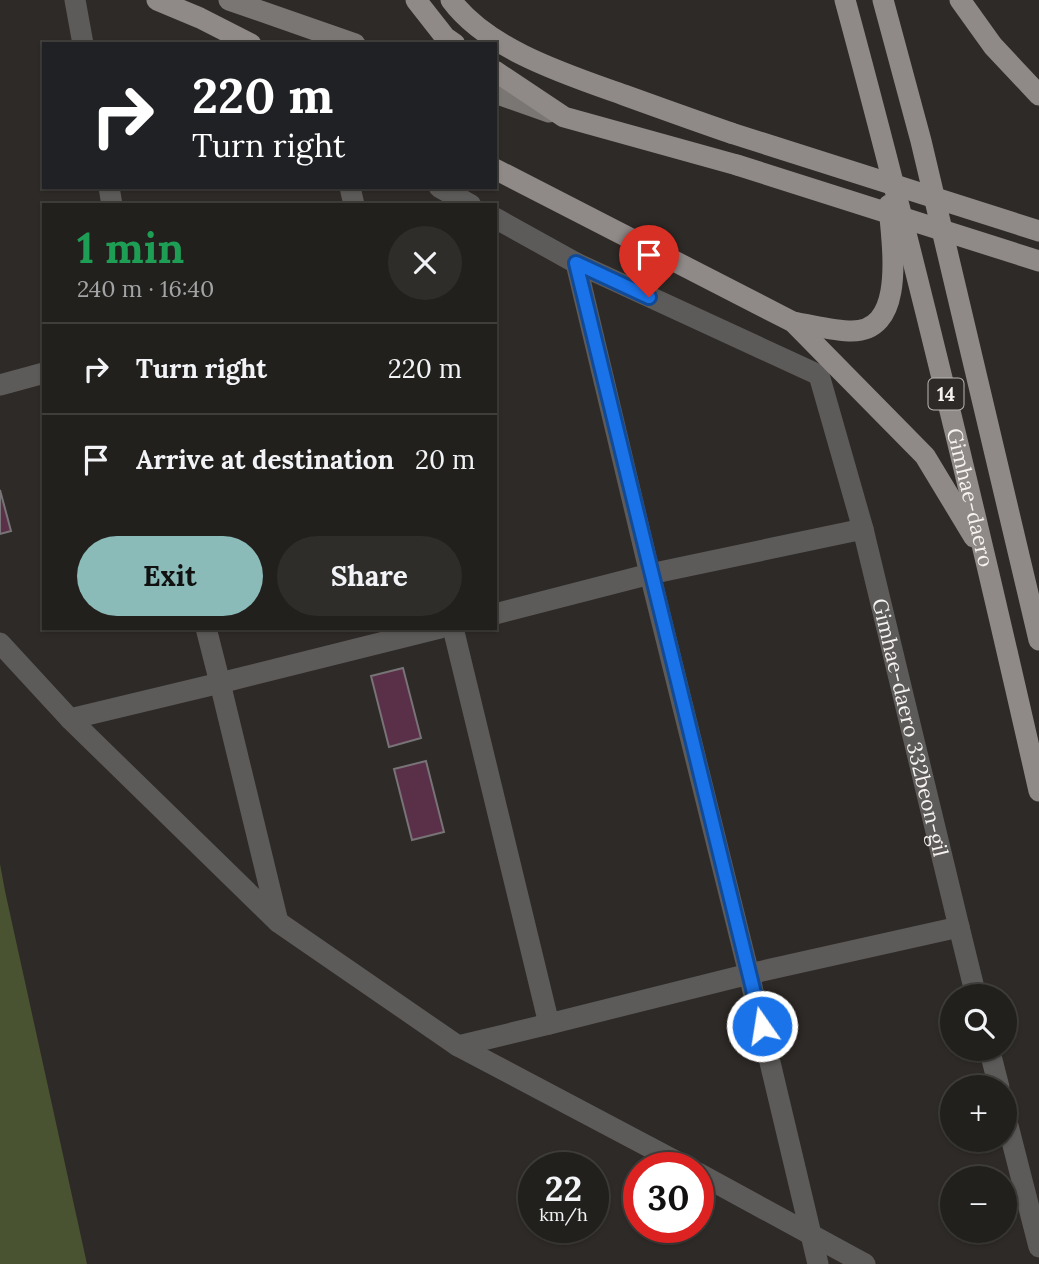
<!DOCTYPE html>
<meta charset="utf-8">
<style>
body{margin:0;font-family:Lora,serif;background:#2e2d2a;color:#f1f3f6;height:100vh;display:flex;flex-direction:column;font-size:26px;white-space:nowrap}
*{box-sizing:border-box;margin:0}
p{font-size:23px;color:#a2a3a4}
.icon{flex:none;width:38px;height:38px;fill:none;stroke:currentColor;stroke-width:2;stroke-linecap:round;stroke-linejoin:round}
.map{position:relative;flex:1;overflow:hidden}
.side{position:absolute;left:42px;top:203px;width:455px;height:427px;display:flex;flex-direction:column;background:#22201d;border-radius:0px;box-shadow:0 2px 5px #0004,0 0 0 2px #3f3e3b}
.side>*{flex:none}
.guide{position:absolute;left:42px;top:42px;width:455px;height:147px;border-radius:0px;box-shadow:0 2px 5px #0004,0 0 0 2px #3f3e3b;background:#202124;color:#fff;overflow:hidden}
.buttons{position:absolute;left:940px;top:984px;display:grid;gap:14px}
.buttons a{display:grid;place-items:center;width:77px;height:77px;border-radius:50%;background:#22201d;box-shadow:0 2px 5px #0004,0 0 0 2px #3f3e3b;font-size:35px}
.speed{position:absolute;left:518px;top:1152px;display:flex;gap:14px;font-size:35px;font-weight:700;text-align:center}
.speed>*{display:grid;place-content:center;width:91px;height:91px;border-radius:50%;background:#22201d;box-shadow:0 2px 5px #0004,0 0 0 2px #3f3e3b;line-height:1}
.speed small{font-size:18px;font-weight:400}
.speed .limit{border:10px solid #d22;background:#fff;color:#111}
.pin{position:absolute;display:grid;place-items:center;width:60px;height:60px;color:#fff;margin:-72px -30px;border-radius:50% 50% 50% 0;rotate:-45deg;box-shadow:0 0 7px #0007}
.pin .icon{rotate:45deg}
.me{position:absolute;width:77px;margin:-38px;rotate:347deg;stroke-linejoin:round;filter:drop-shadow(0 0 5px #0008)}
.turn{display:flex;align-items:center;gap:24px;height:147px;padding:0 35px;font-size:32px}
.turn .icon{width:91px;height:91px;stroke-width:2.5}
.turn b{display:block;font-size:49px;line-height:60px}
.round{display:grid;place-items:center;flex:none;width:74px;height:74px;border-radius:37px;background:#2e2d2a}
.summary{display:flex;align-items:center;justify-content:space-between;height:119px;padding:0 35px}
h1{font-size:42px;font-weight:800;line-height:52px;color:#1e9e55}
.action{display:flex;gap:14px;margin-top:auto;padding:14px 35px}
.action a{flex:1;height:80px;border-radius:42px;background:#8bbbb9;color:#111;font-size:28px;font-weight:800;line-height:80px;text-align:center}
.action a+a{background:#2e2d2a;color:#f1f3f6}
ul{padding:0;list-style:none}
li{display:flex;align-items:center;gap:21px;height:91px;padding:0 35px;border-top:2px solid #3f3e3b}
li div{flex:1}
li b{display:block;font-size:26px}
li em{font-style:normal}
.map>svg:first-child{display:block}
.green{fill:#4a5331}
.building{fill:#5a3049;stroke:#787376;stroke-width:2}
.lines{fill:none;stroke-linecap:round;stroke-linejoin:round}
.street{stroke:#5d5b5a;stroke-width:21}
.secondary{stroke:#7a7674;stroke-width:21}
.primary{stroke:#8f8a88;stroke-width:21}
.primary-bridge{stroke:#8f8a88;stroke-width:21}
.route-casing{stroke:#114b97;stroke-width:18}
.route{stroke:#1a73e8;stroke-width:12}
.labels{text-anchor:middle;dominant-baseline:central;stroke-width:5;stroke-linejoin:round;paint-order:stroke}
.shield{fill:#2e2a27;stroke:#b9b6b4;stroke-width:2}
.shield-label{font-size:19px;font-weight:bold;fill:#f5f2f0}
.street-label{font-size:21px;fill:#f5f2f0;stroke:#2e2a27}
</style>
<div class="map">
<svg width="1039" height="1264" viewBox="0 0 1039 1264">
<rect width="100%" height="100%" fill="#2e2a27"/>
<!-- green -->
<path class="green" d="M0,864l5,27 82,373h-87z"/>
<!-- building -->
<path class="building" d="M0,490l11,41 -11,3z
M403,668l18,70 -32,9 -18,-71z
M426,761l18,71 -32,8 -18,-71z"/>
<g class="lines">
<!-- street -->
<g class="street">
<path d="M75,0l8,44"/>
<path d="M109,187l3,18"/>
<path d="M350,187l4,18"/>
<path d="M439,187l32,18"/>
<path d="M495,218l81,45"/>
<path d="M0,385l44,-12"/>
<path d="M495,614l155,-40 -74,-311 243,112 44,154"/>
<path d="M453,628l96,396 -91,22"/>
<path d="M0,643l70,76 150,-36 -14,-55"/>
<path d="M70,719l208,203 180,124 229,121"/>
<path d="M278,922l-58,-239 220,-55"/>
<path id="s1" d="M549,1024l200,-50 -99,-400 213,-45 96,398"/>
<path d="M989,1048l10,39"/>
<path d="M1004,1110l35,137"/>
<path d="M698,1173l167,91"/>
<path d="M818,1264l-69,-290 210,-47 17,69"/>
</g>
<!-- secondary -->
<path class="secondary" d="M229,0l126,44
M495,93l54,19"/>
<!-- primary -->
<g class="primary">
<path d="M157,0l43,18 51,26"/>
<path d="M416,0l29,37 10,7"/>
<path d="M451,0c37,50 117,75 173,95 36,13 72,26 107,38"/>
<path id="s2" d="M845,0c71,262 134,526 194,791"/>
<path d="M883,0l38,141 118,499"/>
<path d="M960,0l33,46 46,49"/>
<path d="M495,71l69,46 173,48"/>
<path d="M495,169l298,153 132,134 49,81"/>
<path d="M793,322c19,3 40,9 59,9 56,0 39,-91 37,-126"/>
</g>
<!-- primary-bridge -->
<path class="primary-bridge" d="M731,133l308,98
M737,165l302,96"/>
</g>
<g class="lines">
<!-- route casing -->
<g class="route-casing">
<path id="route" d="M649,297l-73,-34 186,763"/>
</g>
<!-- route -->
<use href="#route" class="route"/>
</g>
<g class="labels">
<!-- shield labels -->
<rect class="shield" x="928.5" y="378.5" width="35" height="31" rx="5"/>
<g class="shield-label">
<text x="946" y="394">14</text>
</g>
<!-- street labels -->
<g class="street-label">
<text stroke="none"><textPath href="#s2" startOffset="513">Gimhae-daero</textPath></text>
<text stroke="none"><textPath href="#s1" startOffset="1040">Gimhae-daero 332beon-gil</textPath></text>
</g>
</g>
</svg>
<div class="buttons">
<a><svg class="icon" aria-label="search" viewBox="0 0 24 24"><circle cx="10" cy="10" r="6"/><path d="M15 15l6 6"/></svg></a>
<a>+</a>
<a>−</a>
</div>
<div class="speed"><div>22<small>km/h</small></div><div class="limit">30</div></div>
<div class="pin" style="left:649px;top:297px;background:#d93025"><svg class="icon" aria-label="arrive" viewBox="0 0 24 24"><path d="M6 21V4h12l-3 4 3 4H6"/></svg></div>
<svg class="me" style="left:762px;top:1026px" viewBox="-20 -20 40 40"><circle r="17" fill="#1a73e8" stroke="#fff" stroke-width="3"/><path d="M0-11L8 9 0 5-8 9z" fill="#fff"/></svg>
<div class="guide">
<div class="turn"><svg class="icon" aria-label="right" viewBox="0 0 24 24"><path d="M7 20v-9h11M14 6l5 5-5 5"/></svg><div><b>220 m</b>Turn right</div></div>
</div>
<section class="side">
<div class="summary"><div><h1>1 min</h1><p>240 m · 16:40</p></div><a class="round"><svg class="icon" aria-label="close" viewBox="0 0 24 24"><path d="M6 6l12 12M18 6L6 18"/></svg></a></div>
<ul>
<li><svg class="icon" aria-label="right" viewBox="0 0 24 24"><path d="M7 20v-9h11M14 6l5 5-5 5"/></svg><div><b>Turn right</b></div><em>220 m</em></li>
<li><svg class="icon" aria-label="arrive" viewBox="0 0 24 24"><path d="M6 21V4h12l-3 4 3 4H6"/></svg><div><b>Arrive at destination</b></div><em>20 m</em></li>
</ul>
<div class="action"><a>Exit</a><a>Share</a></div>
</section>
</div>
